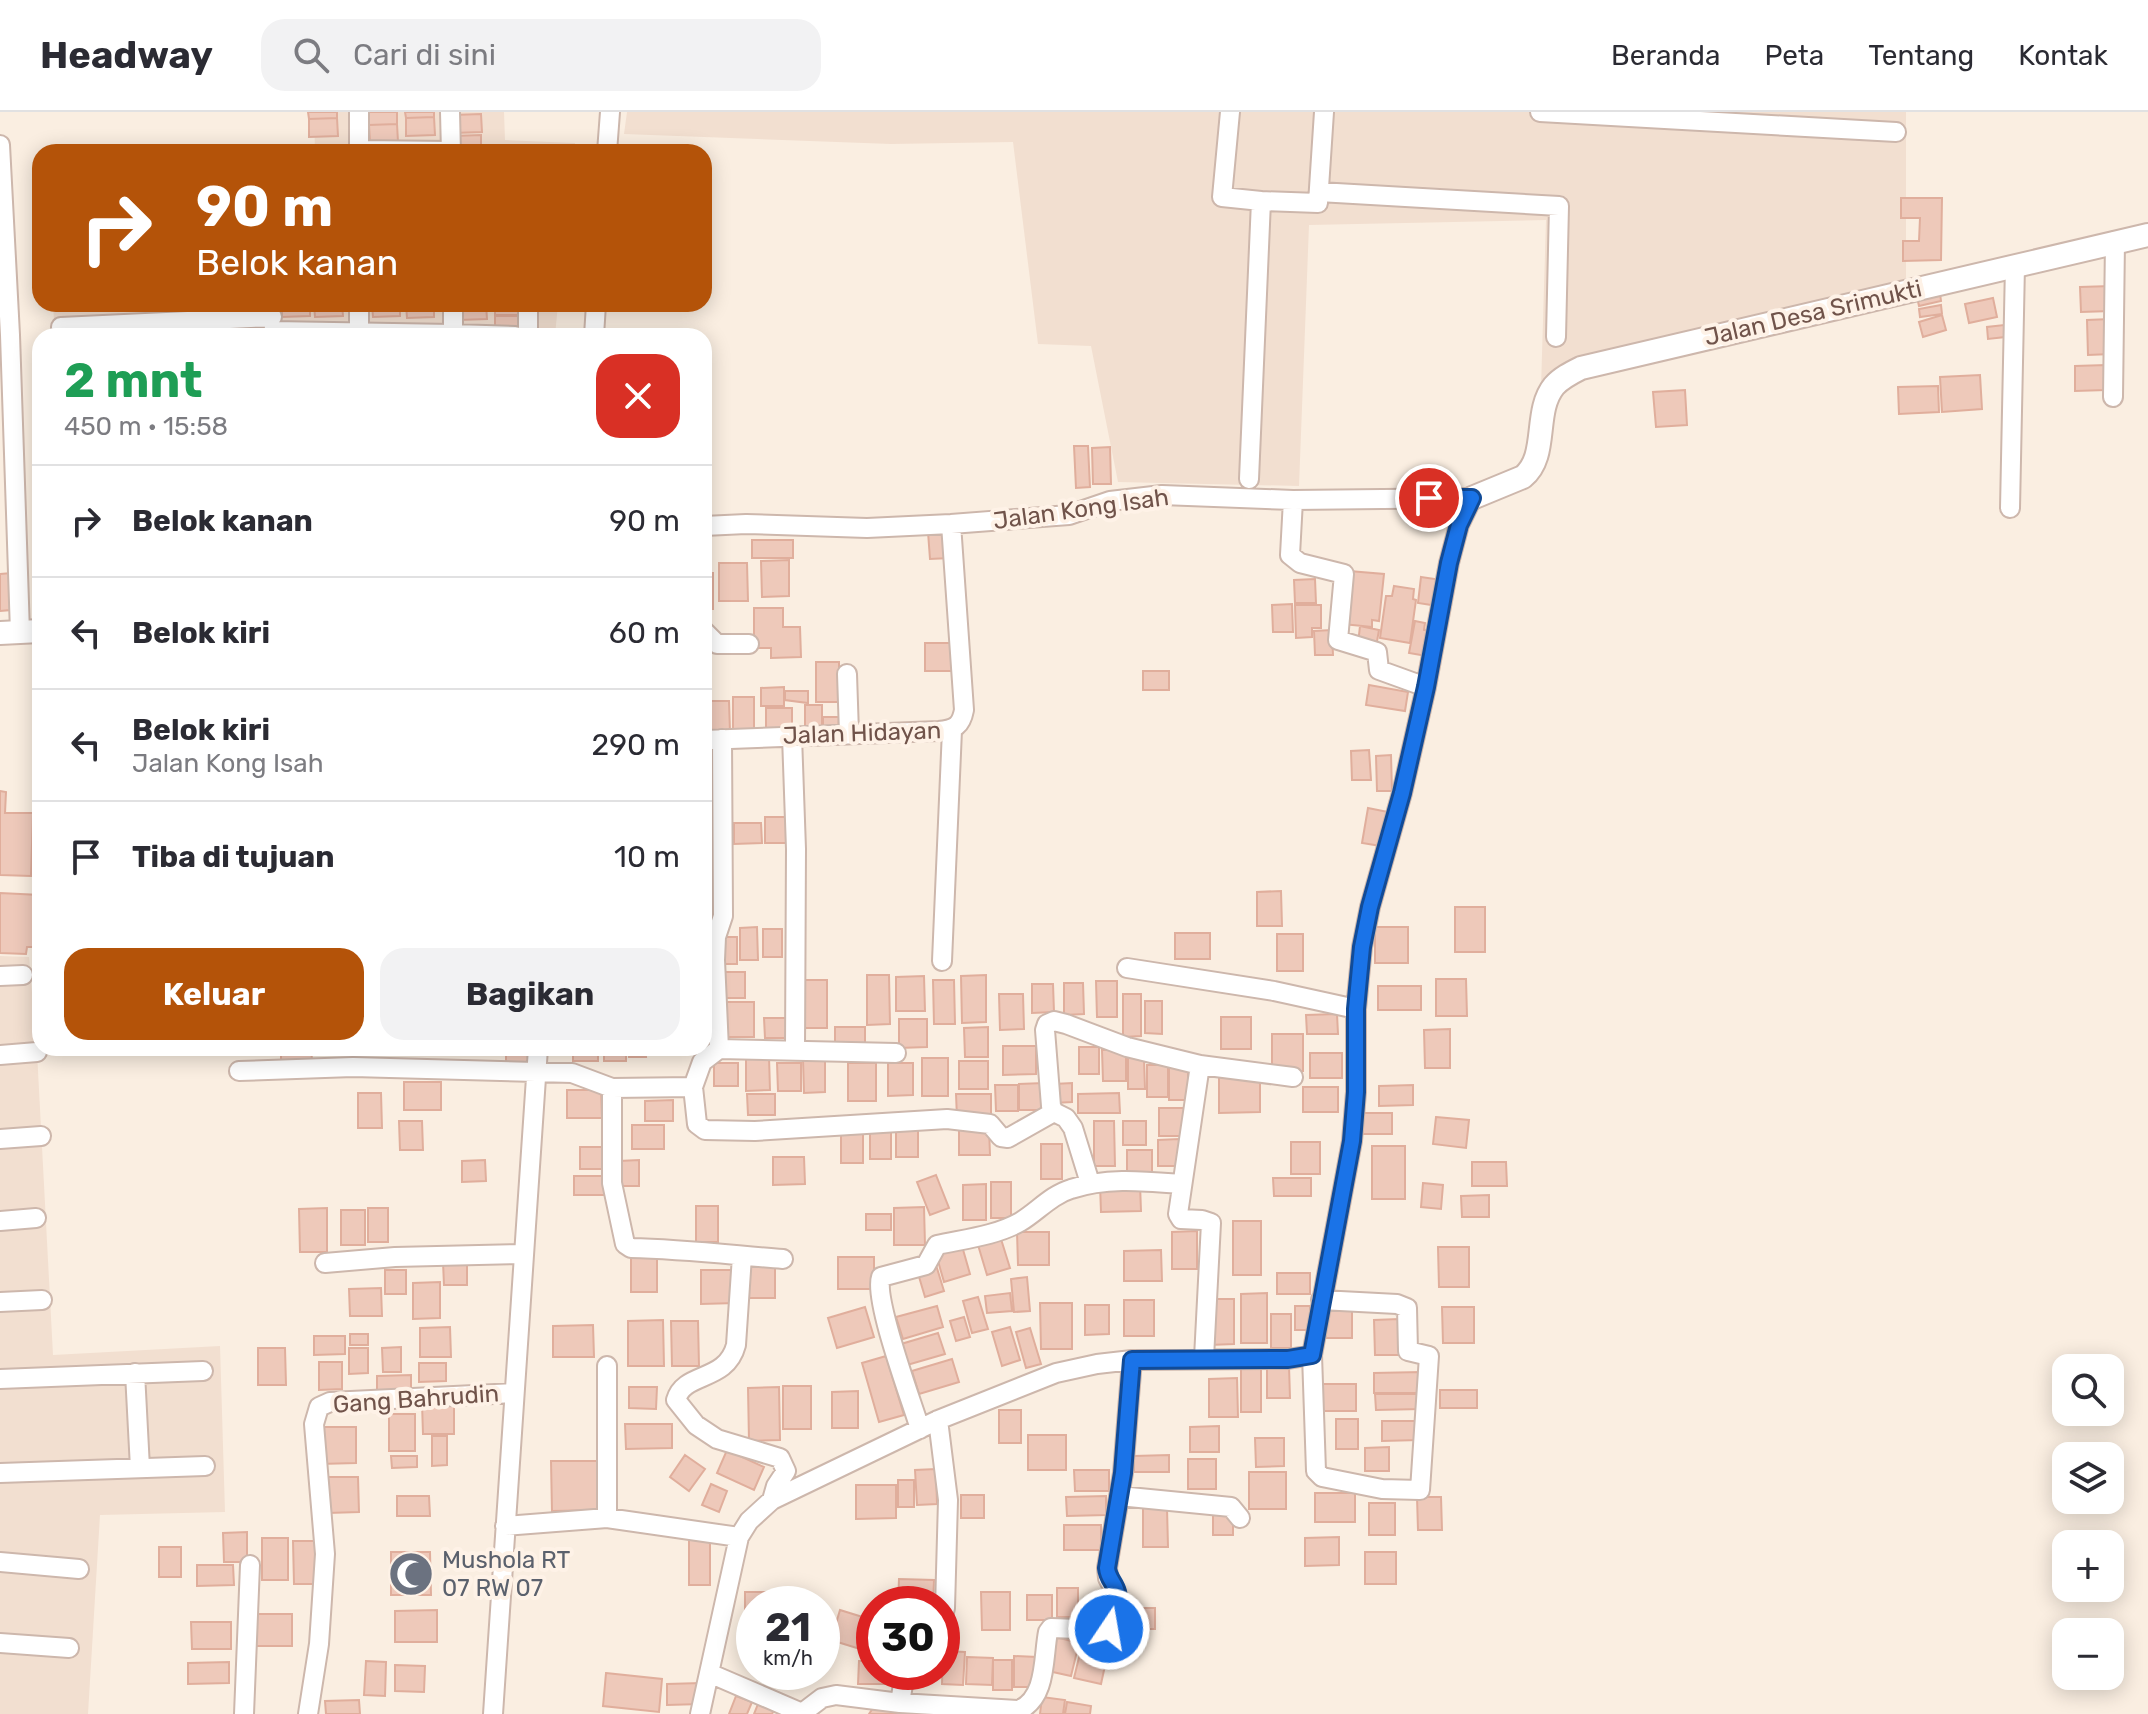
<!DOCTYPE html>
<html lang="id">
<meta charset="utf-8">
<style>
body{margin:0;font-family:Rubik,sans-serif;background:#f2f2f3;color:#2b2b33;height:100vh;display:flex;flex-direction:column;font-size:30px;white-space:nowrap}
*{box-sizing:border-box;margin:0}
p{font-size:26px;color:#7c7c81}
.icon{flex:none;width:44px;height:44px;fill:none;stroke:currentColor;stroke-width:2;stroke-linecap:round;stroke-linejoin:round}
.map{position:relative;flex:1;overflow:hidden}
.side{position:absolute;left:32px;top:216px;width:680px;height:728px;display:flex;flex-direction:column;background:#fff;border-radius:24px;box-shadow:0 4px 20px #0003}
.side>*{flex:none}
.top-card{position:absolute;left:32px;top:32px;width:680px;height:168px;border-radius:24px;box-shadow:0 4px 20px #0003;background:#b45309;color:#fff;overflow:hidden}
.controls{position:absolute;left:2052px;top:1242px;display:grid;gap:16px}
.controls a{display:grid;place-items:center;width:72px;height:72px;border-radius:16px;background:#fff;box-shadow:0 4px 20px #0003;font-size:40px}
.speed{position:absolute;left:736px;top:1474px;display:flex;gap:16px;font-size:40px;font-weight:700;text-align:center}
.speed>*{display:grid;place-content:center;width:104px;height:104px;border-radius:50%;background:#fff;box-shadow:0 4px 20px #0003;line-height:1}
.speed small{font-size:20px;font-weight:400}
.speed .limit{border:12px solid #d22;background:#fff;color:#111}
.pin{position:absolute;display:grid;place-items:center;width:68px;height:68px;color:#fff;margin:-34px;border:4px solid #fff;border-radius:50%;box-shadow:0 2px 8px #0007}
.me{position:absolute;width:88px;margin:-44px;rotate:12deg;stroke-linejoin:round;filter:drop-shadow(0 0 6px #0008)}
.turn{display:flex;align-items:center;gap:28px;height:168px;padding:0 32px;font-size:36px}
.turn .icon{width:104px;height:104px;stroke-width:2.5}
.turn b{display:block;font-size:56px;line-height:68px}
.round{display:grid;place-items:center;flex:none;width:84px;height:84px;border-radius:24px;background:#f2f2f3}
.overview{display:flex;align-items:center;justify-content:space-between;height:136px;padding:0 32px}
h1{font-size:48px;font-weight:700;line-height:60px;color:#1e9e55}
.cta{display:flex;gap:16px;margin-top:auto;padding:16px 32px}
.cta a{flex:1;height:92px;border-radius:24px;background:#b45309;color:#fff;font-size:32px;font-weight:700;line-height:92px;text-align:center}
.cta a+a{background:#f2f2f3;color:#2b2b33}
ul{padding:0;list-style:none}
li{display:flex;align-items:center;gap:24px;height:112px;padding:0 32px;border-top:2px solid #e1e1e2}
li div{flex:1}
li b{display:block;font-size:30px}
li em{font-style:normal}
header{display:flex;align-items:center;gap:48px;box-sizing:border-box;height:112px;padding:0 40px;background:#fff;border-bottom:2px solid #e1e1e2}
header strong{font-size:38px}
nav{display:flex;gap:44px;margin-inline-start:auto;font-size:28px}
.search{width:560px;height:72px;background:#f2f2f3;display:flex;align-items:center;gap:20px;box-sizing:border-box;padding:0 28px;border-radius:24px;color:#7c7c81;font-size:30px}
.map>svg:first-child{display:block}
.residential{fill:#f2dfd0}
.building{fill:#eec9ba;stroke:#e0ae9c;stroke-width:2}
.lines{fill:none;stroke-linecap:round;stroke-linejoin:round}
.minor-casing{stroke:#cdb7ac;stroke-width:22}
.tertiary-casing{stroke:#cdb7ac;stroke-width:26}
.minor{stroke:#fff;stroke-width:18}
.tertiary{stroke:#fff;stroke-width:22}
.route-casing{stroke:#114b97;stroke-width:20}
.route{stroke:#1a73e8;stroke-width:14}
.labels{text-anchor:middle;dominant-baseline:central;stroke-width:8;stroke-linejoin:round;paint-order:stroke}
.street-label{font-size:24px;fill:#70534a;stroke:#fef2e7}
.worship-label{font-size:24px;fill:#5b616d;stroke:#fef2e7;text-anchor:start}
</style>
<header>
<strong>Headway</strong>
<div class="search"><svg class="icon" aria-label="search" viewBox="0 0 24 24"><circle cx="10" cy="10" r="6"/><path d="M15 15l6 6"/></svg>Cari di sini</div>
<nav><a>Beranda</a><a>Peta</a><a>Tentang</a><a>Kontak</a></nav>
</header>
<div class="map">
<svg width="2148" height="1602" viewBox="0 0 2148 1602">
<rect width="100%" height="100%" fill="#faeee1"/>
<!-- residential -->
<path class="residential" d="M314,0h190l1,28 70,3 -1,9h-259z
M627,0h1279v173l-365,103 5,-168 -237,5 -10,261 -181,-4 -27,-136 -53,-2 -25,-202 -122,2 -267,-10z
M53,192h505l-3,32h-500z
M0,844l29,1 8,95 16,303 167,-9 5,166 -125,3 -12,199h-88z"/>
<!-- building -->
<path class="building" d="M308,0h29v6l-28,1z
M368,0h29v12l-28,1z
M405,0h29v5l-28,1z
M481,2l1,18 -28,1 -1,-18z
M434,5l1,18 -29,1v-18z
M337,6l1,18 -29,1v-18z
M397,12l1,18 -28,1 -1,-18z
M481,23v15l-28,1v-15z
M1901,86h41l-1,62 -38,1v-20h16l1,-23h-19z
M2111,174v25l-30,1 -1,-25z
M1940,181l1,8 -22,5 -2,-9z
M1993,186l4,19 -28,6 -4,-19z
M249,192h14v12h-14z
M282,192h28v12l-28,1z
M314,192h28l1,12 -28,1z
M372,192h28v12l-27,1z
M406,192h28v13l-27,1z
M486,192l1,15 -29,1v-15z
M495,192h27v11h-27z
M1941,193l1,9 -22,3 -1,-8z
M1942,203l4,15 -23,7 -4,-15z
M495,204h27v17l-27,1z
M2110,207l1,35 -23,1 -1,-35z
M2004,213l1,12 -17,2 -1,-12z
M2106,253v25l-31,1v-25z
M1980,263l2,34 -40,3 -2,-35z
M1938,274l1,26 -40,2 -1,-27z
M1685,278l2,35 -31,2 -3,-35z
M1074,334h14l2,41 -14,1z
M1110,335l1,37h-18l-1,-36z
M948,418l2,28 -20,1 -2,-27z
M704,422h6v37h-6z
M752,428h41v18h-41z
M789,448v36l-27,1 -1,-36z
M719,451h28l1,38h-29z
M1349,459l35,3 -5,47 -7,-1v7l-29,-3z
M11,461v37l-11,1v-37z
M704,461h9v36h-9z
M1421,465l21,3 -4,26 -20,-3z
M1315,467l1,24h-21l-1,-23z
M1394,474l20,3 -1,10 3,1 -6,43 -30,-5 6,-42h6z
M1292,492l1,28h-20l-1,-27z
M1295,493h26v23h-9v9l-16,1z
M754,496h29v19h17l1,30 -30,1v-10h-17z
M1415,509l10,2 -1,7 7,1 -4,25 -18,-3z
M1360,514l19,4 -3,17 -18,-3z
M1332,518l1,25h-18l-1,-24z
M925,531h31v28h-31z
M816,550h23v40h-23z
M1143,559h26v19h-26z
M1369,573l39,7 -3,19 -39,-6z
M784,575v19h-23v-18z
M785,579h23v12l-23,-3z
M733,585h21v36h-21z
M704,589h25l1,31h-26z
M805,593h17v29h-17z
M766,596h26v27l-26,-1z
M823,605h16l-1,16h-15z
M1369,638l2,30h-19l-1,-29z
M1391,643l1,36h-15l-1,-35z
M0,679l6,1 -1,21h28l-2,63 -31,-1z
M1368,696l20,4 -7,34 -19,-3z
M765,705h27v26h-27z
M734,711h27l1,20 -28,1z
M1281,779l1,35h-25v-34z
M0,781l40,2v52h-13l-1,7 -26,-1z
M1455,795h30v45h-30z
M757,815l1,33h-18v-32z
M1375,815h33v36h-33z
M763,817h19v28h-19z
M1175,821h35v26h-35z
M1277,822h26v37h-26z
M704,824h6l1,28h-7z
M717,825h20v27h-20z
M723,860h22v26h-22z
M867,863h22l1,49 -23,1z
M986,863v47l-24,1 -1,-47z
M924,864l1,35h-29v-34z
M1436,867h30l1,37h-31z
M800,868h27v48h-27z
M933,868h21l1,44h-21z
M1096,869h21v36h-20z
M1064,871h19l1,31 -20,1z
M1032,872h21l1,28 -22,1z
M1378,874h43v24h-43z
M999,882h24l1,35 -24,1z
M1123,882h18v42l-18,1z
M1145,889h17v33l-17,-1z
M723,890h31v35h-30z
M1337,902l1,20h-31l-1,-19z
M1221,905h30v32h-30z
M764,906h26l1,20h-26z
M899,907h28v28l-28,1z
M704,912h10l1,24h-11z
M835,915h30v17h-30z
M988,915v30h-23l-1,-29z
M1450,917v39h-25l-1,-38z
M1272,922h31v37l-31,1z
M1003,934h33v28l-33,1z
M1079,935h20v27h-20z
M281,936h30l1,12h-31z
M367,936h27v3h-27z
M506,936h23l1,20h-24z
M573,936h25v13h-25z
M604,936h22v13h-22z
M629,936h16l1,9h-17z
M649,936h35v7h-35z
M1126,937v32h-23l-1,-31z
M1310,941h32v25h-32z
M746,945h23l1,33 -24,1z
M922,946h26v38h-26z
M1128,946h16l1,31h-17z
M803,948h22v32l-21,1z
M959,949h29v28h-29z
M714,951h24v23h-24z
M777,951h24v28h-23z
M848,951h28v38h-28z
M888,951h25v32l-25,1z
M1147,953h21v32h-21z
M1188,954v34h-19v-33z
M1219,965h41v35l-41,1z
M404,970h37v28h-37z
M1044,971l1,27h-26v-26z
M1072,971v19l-18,1v-19z
M995,973h23v26h-22z
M1413,973v20l-34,1v-20z
M1303,975h35v25h-35z
M567,978h34l1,28h-35z
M358,981h23l1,35h-24z
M1119,981l1,20h-42v-19z
M747,982h28v21h-27z
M956,982h35v24h-34z
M673,988v21h-28v-20z
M1159,996h26v28h-26z
M1363,1001h29v21h-29z
M1436,1005l33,3 -3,28 -33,-4z
M399,1009h23l1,29h-23z
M1094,1009h20l1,45h-21z
M1123,1009h23v24h-23z
M632,1013h32v24h-32z
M896,1016h22v29h-22z
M959,1016h30l1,27h-31z
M841,1018h22v33h-22z
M870,1019h21v28h-21z
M1179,1027v27h-21v-26z
M1291,1030h29v32h-29z
M1041,1032h21v35h-21z
M1372,1034h33v53h-33z
M580,1035h24v22h-24z
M1127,1038h25v25h-25z
M773,1045h31l1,27 -32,1z
M485,1048l1,21 -24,1v-21z
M639,1048v26h-19l-1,-25z
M1472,1050h34l1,24h-35z
M936,1063l13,33 -19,7 -13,-33z
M574,1064h30l1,19h-31z
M1273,1066h38v18h-37z
M991,1070h20v36h-20z
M1423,1071l20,2 -2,24 -20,-2z
M986,1072v36h-23v-35z
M1100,1072h40l1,27 -40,1z
M1489,1083v22h-27l-1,-21z
M696,1094h22v36h-22z
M924,1095l1,38h-31v-37z
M327,1096v44h-27l-1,-43z
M368,1096h20v34h-20z
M341,1098h24v35h-24z
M866,1102h25v16h-25z
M1233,1109h28v54h-28z
M1197,1119v38h-25v-37z
M1017,1120h32v33h-31z
M1001,1127l9,29 -23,7 -9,-30z
M962,1134l8,28 -26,8 -8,-28z
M1438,1135h31v40h-30z
M1161,1138l1,31h-38v-30z
M838,1145h36v32h-36z
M631,1146h26v34h-26z
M443,1150h24v23h-23z
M745,1150h30v36h-30z
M936,1153l8,26 -19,6 -8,-27z
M385,1158h21v24h-21z
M701,1158h35v33l-35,1z
M1277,1161h33v21h-33z
M1027,1165l3,34 -16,1 -3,-33z
M440,1170v36l-27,1v-36z
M381,1176l1,28h-32l-1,-27z
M1010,1181l2,18 -25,2 -2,-17z
M1267,1181v50h-26v-49z
M978,1185l10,32 -16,4 -9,-32z
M1209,1187h25v45l-25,1z
M1124,1188h30v36h-30z
M1040,1191h32v46h-31z
M1085,1193h24v29l-24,1z
M937,1194l6,21 -40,12 -7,-22z
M1295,1194h15v24h-15z
M865,1195l9,30 -37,11 -9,-30z
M1442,1195h32v36h-31z
M1325,1197h27v29h-26z
M1271,1202h20v34h-20z
M964,1205l6,20 -14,4 -6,-20z
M1399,1207v36h-24l-1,-35z
M663,1208l1,46h-36v-45z
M671,1209h27l1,45h-27z
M593,1213l1,32h-41v-31z
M450,1215l1,30h-31v-29z
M1010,1215l10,33 -18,6 -10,-34z
M1030,1216l11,36 -15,4 -10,-36z
M938,1221l7,21 -38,11 -6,-21z
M350,1222h18v11h-18z
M314,1224h31v18l-31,1z
M401,1235v25h-18l-1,-24z
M258,1236h27l1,37h-28z
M349,1236h19v25l-19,1z
M886,1244l18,59 -25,7 -17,-59z
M952,1247l7,23 -40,12 -7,-23z
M319,1250h23v27l-23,1z
M419,1251h27v18l-27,1z
M1241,1254h20v46h-20z
M1267,1254h22l1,32h-23z
M1421,1260l1,21h-48v-20z
M411,1263v16h-34v-15z
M1237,1266l1,39h-29v-38z
M1317,1272h39v27h-39z
M783,1274h28v43h-28z
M629,1275h28l-1,22 -27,-1z
M779,1275l1,53 -31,1 -1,-53z
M1440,1278h37v18h-37z
M858,1279v37h-26v-36z
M1375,1282h46v15l-45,1z
M454,1290v32h-31l-1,-31z
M999,1298h22v33h-22z
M389,1302h26v37h-26z
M1336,1307h22v30h-22z
M1382,1309h36l1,19 -37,1z
M625,1312h47v24l-46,1z
M1219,1314v26h-29v-25z
M318,1315h38v36l-37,1z
M1028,1323h38v35h-38z
M432,1324h15v29l-15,1z
M1255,1326h29v28l-28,1z
M1389,1335v24h-24v-23z
M727,1338l37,17 -10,23 -37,-17z
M685,1343l20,14 -16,22 -19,-14z
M1169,1343v17h-35v-16z
M391,1344h26v11l-25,1z
M1188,1347h28v30h-28z
M551,1349h52l1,49 -52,1z
M936,1357l1,35 -20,1 -2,-35z
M1074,1358h35v21h-34z
M1249,1360h37v37h-37z
M328,1365h30l1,35 -31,1z
M898,1368h16v27h-16z
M711,1372l16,7 -8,21 -17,-7z
M856,1373h40v33l-40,1z
M1315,1381h40v29h-40z
M961,1383h23v23h-23z
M397,1384h32l1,20h-33z
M1106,1384v19l-39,1 -1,-19z
M1417,1385h24l1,33h-24z
M1369,1391h26v32h-26z
M1143,1396h24l1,39h-25z
M1213,1398h20v25h-20z
M1064,1413h37v25h-37z
M247,1420v30h-23l-1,-29z
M1339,1425v28l-34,1v-28z
M262,1426h26v42h-26z
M710,1426v47h-21v-46z
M293,1429h24v43h-23z
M159,1435h22v30h-22z
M391,1440h39l1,43h-40z
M1365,1440h31v32h-31z
M197,1453h36l1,20 -37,1z
M899,1467l35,1 -1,24h-35z
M1057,1476h21v29h-21z
M745,1480h35l1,11 26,1h-53v17l-9,1z
M981,1480h29v38h-28z
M1027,1483h25v25h-25z
M1086,1486h22v26h-22z
M1125,1496h30v21h-29z
M437,1498v32h-42v-31z
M840,1498l29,9 -9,30 -29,-9z
M256,1502h36v32h-36z
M872,1506l2,1v34l-10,-3z
M191,1510h40v27h-39z
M746,1513h8v19l-9,-1z
M1056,1525l23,6 -8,33 -23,-5z
M1083,1529l26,6 -8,37 -27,-6z
M943,1539l22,1 -2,33 -21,-1z
M1014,1544l23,1v30h-23z
M967,1545l26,1 -1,27 -26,-1z
M993,1548h19v30h-19z
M366,1549l20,1 -1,34 -21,-1z
M859,1549h15v11h22v12h-38z
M229,1550v21l-41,1v-21z
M395,1553l30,1 -1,26 -29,-1z
M756,1560h31l-4,10z
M606,1561l56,6 -3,33 -56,-6z
M701,1571v21l-34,1v-21z
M736,1584l16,6 -5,12h-18z
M1042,1585l23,3 -2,14h-23z
M359,1588l1,14h-34l-1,-13z
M877,1590l20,12h-28z
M1067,1590l24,4 -1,8h-25z
M758,1592l16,6 -2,4h-18z"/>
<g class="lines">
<!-- minor casing -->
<g class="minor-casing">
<path id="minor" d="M359,0v40
M450,0l1,40
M1230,0l-8,85 39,4
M1540,0l356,20
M0,33l10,190 10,297
M359,38l92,1
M607,40l3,-40
M1319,80l240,14 -3,131
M528,192v32
M61,215l211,-10
M273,219l180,3v-30
M359,220v-28
M453,222l62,2
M594,224l2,-32
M2113,285l2,-156
M1249,367l12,-278 57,2 6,-91
M1293,388l-3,55 10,8 44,11 -6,66 39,12 2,18 47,17
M2010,396l5,-243
M704,519l13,13h32
M847,562l2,59
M792,624l4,113 -1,200
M704,628l235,-9c16,-2 22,-5 25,-21l-13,-186
M942,849l10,-231
M1127,856l147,23 82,18
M0,864l23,-1
M719,937l-4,-89 1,-23 7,-21 -1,-177
M0,943l37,-3
M239,959l114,-4 219,6 40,15 81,-1 4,37 8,6 50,1 192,-12 43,5 11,13 7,1 46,-26
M693,975l9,-25 17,-13 177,4
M612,976v95l13,61 6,4c51,1 101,7 152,11
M0,1027l41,-3
M1090,1071l-17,-55 -7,-10 -12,-6 -3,-6 -6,-76 2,-6 7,-3 12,3 61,23 73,18
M0,1109l36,-3
M742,1144l-6,89c-10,38 -52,26 -60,55l20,25 21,14 63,19 6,13 -10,15 -4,14
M325,1151l70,-6 128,-3
M0,1190l42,-2
M1312,1243l4,116 6,6 60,12 38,1 9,-134 -21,-5 -1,-43 -10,-4 -76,-4
M1204,1246l7,-135 -9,-3 -21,-1 -3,-5 22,-149 93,12
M607,1254v152
M135,1261l5,95
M0,1267l203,-8
M938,1308l10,80 -3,108 -3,11
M920,1317c-8,-27 -47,-130 -39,-152l45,-12 11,-20c27,-6 58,-9 83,-23 17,-10 31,-27 51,-33 35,-12 73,-8 110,-5
M0,1361l205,-7
M1119,1384l112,11 9,11
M505,1414l102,-8 132,19
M0,1450l79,7
M0,1531l69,5
M709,1561l93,40
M900,1591l5,-31
M244,1602l6,-149
M308,1602l11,-70 6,-90 -10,-118 -1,-12 5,-17 11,-5 183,-9
M493,1602l45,-666
M700,1602l39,-177 10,-16 23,-21 166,-80 118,-47 41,-9 35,-4 156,-1 24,-4 40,-214 4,-49v-83l6,-62 8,-40 32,-114 24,-106 23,-124 10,-38 13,-27 -179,2 -131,-5 -52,6 -41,14 -118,9 -84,4 -121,-4 -42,2
M801,1602l21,-16 14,-3 64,8 119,7c28,-12 24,-53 29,-78l3,-4 55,2 7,-3 4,-32 -9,-17 -1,-10 16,-95 9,-113"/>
</g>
<!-- tertiary casing -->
<g class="tertiary-casing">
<path id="tertiary" d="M1472,386l51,-21c26,-21 10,-65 31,-91 7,-8 17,-13 27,-18l567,-133
M0,521l40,-2"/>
</g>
<!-- minor -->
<use href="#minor" class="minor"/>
<!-- tertiary -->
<use href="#tertiary" class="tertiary"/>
</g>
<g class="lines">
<!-- route casing -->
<g class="route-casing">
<path id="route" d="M1109,1517l5,-3c3,-10 5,-24 3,-34 -2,-9 -9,-13 -10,-24l16,-95 9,-113 156,-1 24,-4 40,-214 4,-49v-83l6,-62 8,-40 32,-114 24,-106 23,-124 10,-38 13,-27h-43"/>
</g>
<!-- route -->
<use href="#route" class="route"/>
</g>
<!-- icons -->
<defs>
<g id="mosque-disc" transform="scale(2.3)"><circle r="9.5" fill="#6b7280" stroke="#fef2e7"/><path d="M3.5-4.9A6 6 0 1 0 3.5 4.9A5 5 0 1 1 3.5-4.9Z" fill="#fff"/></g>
</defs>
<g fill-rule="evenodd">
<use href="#mosque-disc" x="411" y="1462"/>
</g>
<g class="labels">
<!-- street labels -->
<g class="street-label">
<text transform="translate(1813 201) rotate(-13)">Jalan Desa Srimukti</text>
<text transform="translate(1081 397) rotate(-8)">Jalan Kong Isah</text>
<text transform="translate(862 621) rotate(-2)">Jalan Hidayan</text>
<text transform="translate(416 1287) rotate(-4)">Gang Bahrudin</text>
</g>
<!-- worship labels -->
<g class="worship-label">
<text x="442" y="1448">Mushola RT<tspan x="442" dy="28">07 RW 07</tspan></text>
</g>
</g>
</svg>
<div class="controls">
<a><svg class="icon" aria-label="search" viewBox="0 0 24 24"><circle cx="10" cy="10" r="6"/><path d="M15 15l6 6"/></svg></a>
<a><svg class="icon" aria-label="layers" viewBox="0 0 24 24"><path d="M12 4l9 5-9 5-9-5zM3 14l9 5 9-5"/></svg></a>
<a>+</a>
<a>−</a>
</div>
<div class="speed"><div>21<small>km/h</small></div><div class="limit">30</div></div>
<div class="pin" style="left:1429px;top:386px;background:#d93025"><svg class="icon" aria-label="arrive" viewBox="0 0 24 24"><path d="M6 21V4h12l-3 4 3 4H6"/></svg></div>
<svg class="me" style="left:1109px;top:1517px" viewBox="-20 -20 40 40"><circle r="17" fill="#1a73e8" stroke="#fff" stroke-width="3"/><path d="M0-11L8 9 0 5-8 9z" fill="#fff"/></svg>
<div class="top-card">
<div class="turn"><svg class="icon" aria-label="right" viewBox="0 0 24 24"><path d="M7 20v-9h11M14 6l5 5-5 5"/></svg><div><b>90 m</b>Belok kanan</div></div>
</div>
<section class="side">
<div class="overview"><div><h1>2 mnt</h1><p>450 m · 15:58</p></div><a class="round" style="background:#d93025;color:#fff"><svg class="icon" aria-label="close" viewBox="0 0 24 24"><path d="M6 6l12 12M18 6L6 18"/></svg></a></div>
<ul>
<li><svg class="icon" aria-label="right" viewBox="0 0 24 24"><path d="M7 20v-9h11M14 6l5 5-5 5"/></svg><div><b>Belok kanan</b></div><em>90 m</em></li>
<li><svg class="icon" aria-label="left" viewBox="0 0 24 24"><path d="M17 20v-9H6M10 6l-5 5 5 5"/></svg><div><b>Belok kiri</b></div><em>60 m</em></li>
<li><svg class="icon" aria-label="left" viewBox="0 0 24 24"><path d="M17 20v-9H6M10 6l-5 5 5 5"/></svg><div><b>Belok kiri</b><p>Jalan Kong Isah</p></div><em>290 m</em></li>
<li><svg class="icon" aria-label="arrive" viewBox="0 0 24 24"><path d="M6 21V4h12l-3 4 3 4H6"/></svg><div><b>Tiba di tujuan</b></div><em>10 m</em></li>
</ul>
<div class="cta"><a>Keluar</a><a>Bagikan</a></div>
</section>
</div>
